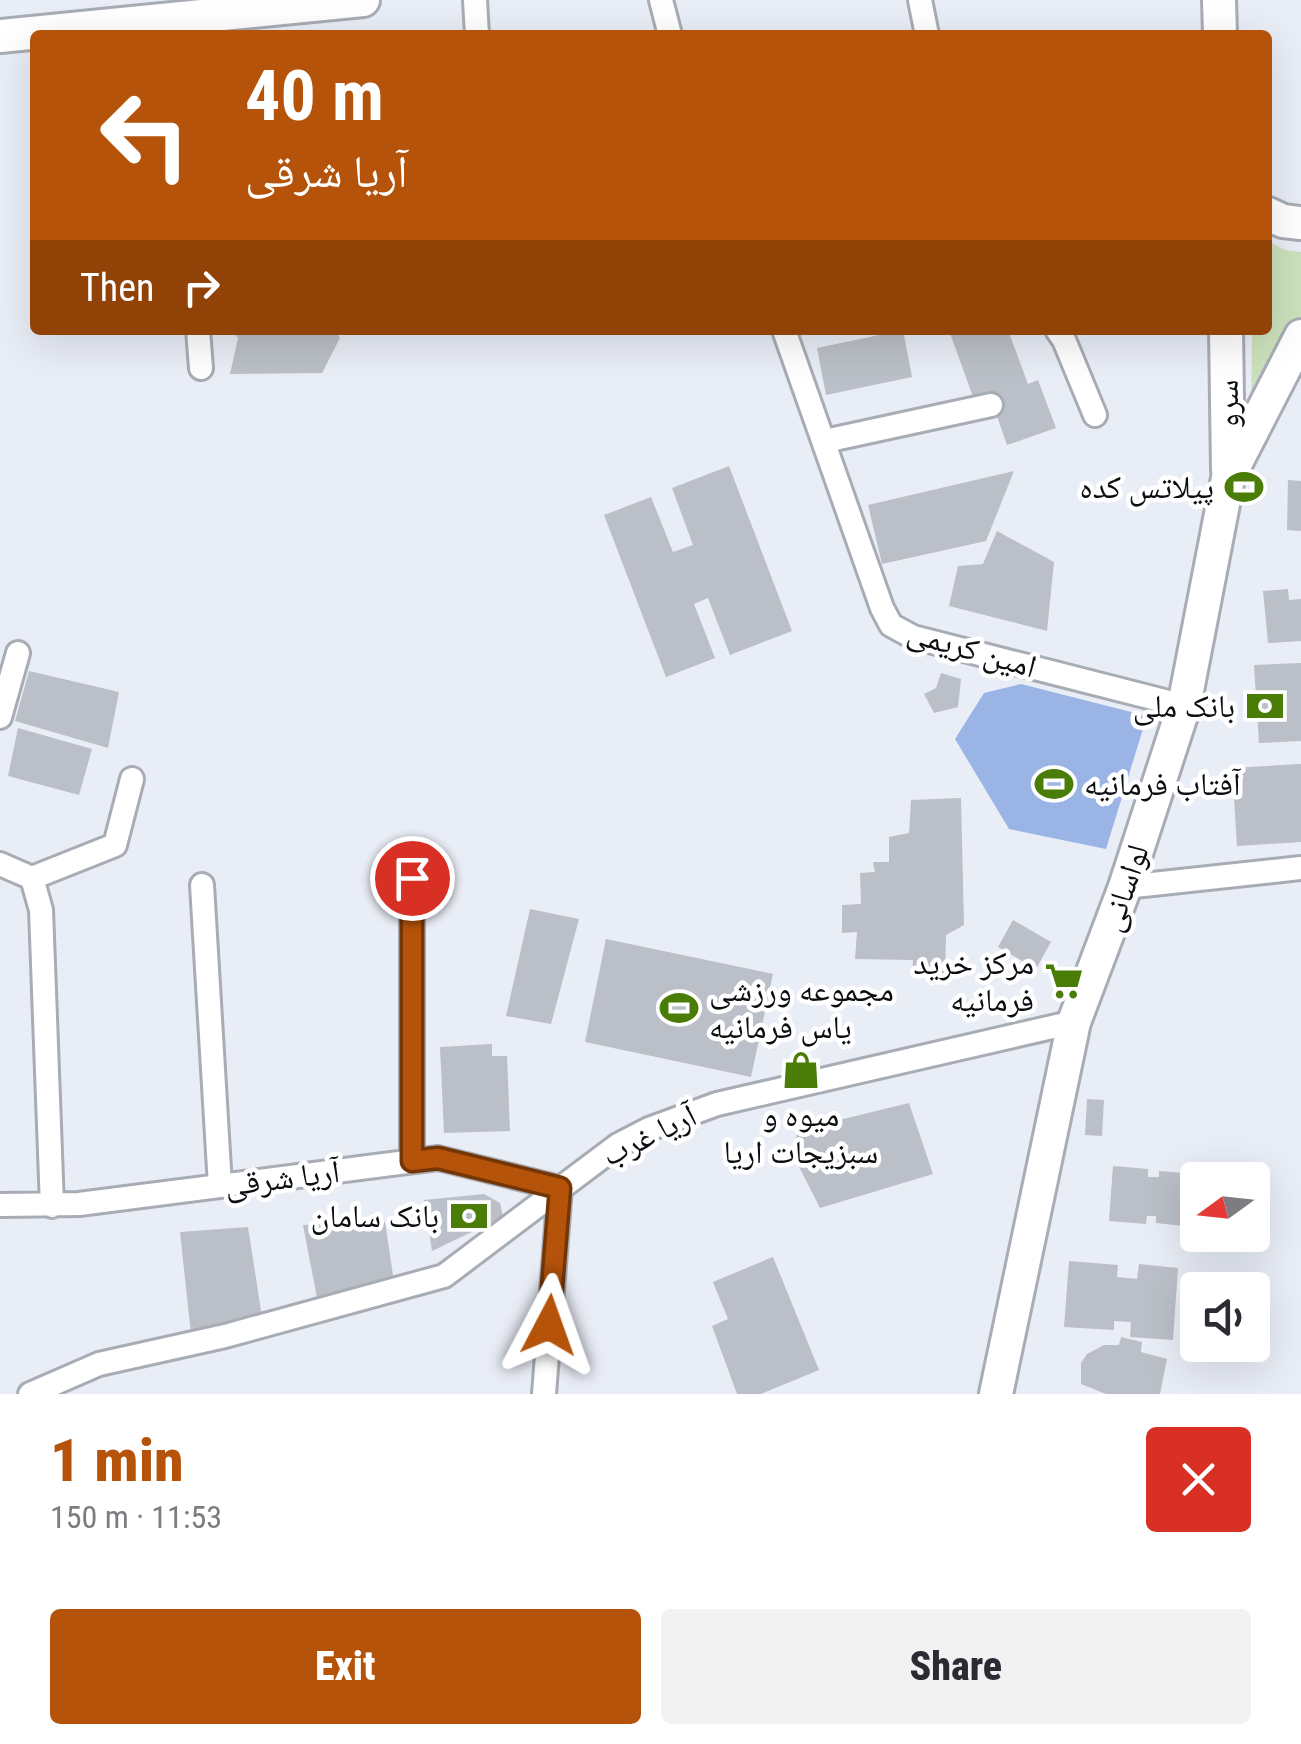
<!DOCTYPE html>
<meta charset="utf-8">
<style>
body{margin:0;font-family:"Roboto Condensed","Noto Naskh Arabic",sans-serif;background:#f2f2f3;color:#2b2b33;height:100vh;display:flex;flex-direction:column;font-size:38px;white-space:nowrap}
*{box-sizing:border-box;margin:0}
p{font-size:32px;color:#7c7c81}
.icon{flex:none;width:55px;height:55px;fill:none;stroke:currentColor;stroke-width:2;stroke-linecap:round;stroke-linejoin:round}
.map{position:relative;height:1394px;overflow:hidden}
.sheet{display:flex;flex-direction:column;background:#fff;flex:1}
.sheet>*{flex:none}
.guide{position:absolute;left:30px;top:30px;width:1242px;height:305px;border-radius:10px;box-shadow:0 10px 40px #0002;background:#b45309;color:#fff;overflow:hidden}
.needle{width:65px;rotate:255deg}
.fabs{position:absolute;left:1180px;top:1162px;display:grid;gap:20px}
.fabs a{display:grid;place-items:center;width:90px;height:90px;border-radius:10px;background:#fff;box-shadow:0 10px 40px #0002;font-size:50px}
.pin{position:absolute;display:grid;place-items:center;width:85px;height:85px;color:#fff;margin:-42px;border:5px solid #fff;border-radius:50%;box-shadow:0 2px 10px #0007}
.me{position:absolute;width:110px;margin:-55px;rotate:4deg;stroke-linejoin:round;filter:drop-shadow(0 0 8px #0008)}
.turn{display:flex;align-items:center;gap:35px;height:210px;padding:0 50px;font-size:45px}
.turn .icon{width:130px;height:130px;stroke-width:2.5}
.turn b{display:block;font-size:70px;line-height:85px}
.then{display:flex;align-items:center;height:95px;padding:0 50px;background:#0003;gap:20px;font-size:38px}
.round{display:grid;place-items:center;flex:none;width:105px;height:105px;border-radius:10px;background:#f2f2f3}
.head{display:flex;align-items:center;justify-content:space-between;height:170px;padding:0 50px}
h1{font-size:60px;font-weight:800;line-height:75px;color:#b45309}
.cta{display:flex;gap:20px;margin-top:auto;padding:20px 50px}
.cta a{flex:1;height:115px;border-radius:10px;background:#b45309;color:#fff;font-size:40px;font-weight:800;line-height:115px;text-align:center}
.cta a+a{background:#f2f2f3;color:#2b2b33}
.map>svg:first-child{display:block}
.green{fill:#cbe0bc}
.water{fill:#9bb4e6}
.building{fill:#bbbfc7}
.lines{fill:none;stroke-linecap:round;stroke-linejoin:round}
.street-casing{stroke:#a8acb4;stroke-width:28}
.secondary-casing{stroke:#a8acb4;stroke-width:38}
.street{stroke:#fff;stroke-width:22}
.secondary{stroke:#fff;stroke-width:32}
.route-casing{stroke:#753606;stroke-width:25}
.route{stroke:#b45309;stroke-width:18}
.labels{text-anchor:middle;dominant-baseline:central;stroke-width:9;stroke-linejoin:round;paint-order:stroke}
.street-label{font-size:32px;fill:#0c0d10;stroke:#fff}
.poi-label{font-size:32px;fill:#0c0d10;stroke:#fff;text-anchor:end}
</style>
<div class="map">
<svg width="1301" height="1394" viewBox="0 0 1301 1394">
<rect width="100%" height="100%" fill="#e9edf6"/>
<!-- green -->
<path class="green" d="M1268,241l17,9 16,2v74l-50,107 1,-103h16z"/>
<!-- water -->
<path class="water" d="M1021,684l126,32 -41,133 -97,-20 -54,-90 29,-46z"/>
<!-- building -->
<path class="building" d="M232,330h104l4,8 -18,35 -92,1 8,-36z
M903,330l9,47 -86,18 -9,-47z
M958,330h50l20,54 10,-4 18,48 -49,17 -15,-43 -15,6 -27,-75z
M729,466l63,165 -62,24 -22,-57 -14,6 21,54 -49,19 -62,-162 47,-18 22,55 20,-7 -21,-57z
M1014,471l-28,70 -104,23 -14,-59z
M1288,480l13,1v50l-14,-1z
M997,531l57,31 -7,69 -98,-25 9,-40 25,-2z
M1288,589l1,11 12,-1v42l-33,2 -5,-52z
M1301,663v78l-42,2 -5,-78z
M29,671l90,21 -11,56 -93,-27z
M941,673l20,6 -3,28 -24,6 -10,-19 12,-6z
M18,728l74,21 -13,46 -71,-19z
M1301,764v78l-64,4 -5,-78z
M961,798l3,127 -18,10 -1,38 -33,1 1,-14 -58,-1 2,-27 -15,1v-28l19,-1 -1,-31 15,-1 -2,-10h16v-25l20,-4 2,-33z
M530,909l49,10 -28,105 -45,-8z
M1013,920l38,22 -15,27 -38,-22z
M606,939l167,35 -22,103 -166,-35z
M492,1044v12h15l3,75 -66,2 -4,-86z
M1087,1099l17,1 -2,36 -17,-1z
M909,1103l24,71 -113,34 -28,-55 6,-23z
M1113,1166l35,3v8h11v-6l37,3 -3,53 -37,-4v-7h-9l-1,8 -37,-3z
M484,1194l16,9 3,14 -71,34 -8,-51z
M385,1222l9,60 -76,21 -15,-78z
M248,1227l14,90 -71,17 -11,-102z
M773,1257l46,113 -58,24h-24l-25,-68 16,-7 -15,-37z
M1069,1261l49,4 -1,12 20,2 2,-15 39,4 -5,72 -43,-3 1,-15 -17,-1v9l-50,-3z
M1121,1337l21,5 -1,10 26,7 -7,35h-54l-25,-10v-21l6,-9 17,-9h15z"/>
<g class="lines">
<!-- street casing -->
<g class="street-casing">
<path id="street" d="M475,0l2,35
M661,0l9,35
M920,0l7,35
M198,330l3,38
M784,330l98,278 9,17 22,12 271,69
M1057,330l7,10 31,75
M825,441l166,-36
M0,717l18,-64
M0,864l32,14 9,32 11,296
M32,878l83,-33 17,-66
M412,878v283
M202,885l18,301
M1125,887l176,-19
M0,1205l79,-1 359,-46 122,30 -16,206
M30,1394l69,-30 126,-28 219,-60 174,-131 31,-16 68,-25 357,-82"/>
</g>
<!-- secondary casing -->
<g class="secondary-casing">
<path id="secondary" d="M1219,0l1,35
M0,36l363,-36
M1268,214l15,7 18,2
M1226,330l2,140
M996,1394l78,-372 51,-135 59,-181 44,-228 73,-142"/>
</g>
<!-- street -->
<use href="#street" class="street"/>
<!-- secondary -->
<use href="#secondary" class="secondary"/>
</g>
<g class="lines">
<!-- route casing -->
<g class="route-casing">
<path id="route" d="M412,878v283l26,-3 122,30 -11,137"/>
</g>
<!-- route -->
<use href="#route" class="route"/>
</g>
<!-- icons -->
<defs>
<g id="stadium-bare" transform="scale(3)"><path d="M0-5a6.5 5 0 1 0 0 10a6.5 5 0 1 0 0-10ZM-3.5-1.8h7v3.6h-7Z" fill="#4a7c08" stroke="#fff" stroke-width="2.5" paint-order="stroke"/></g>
<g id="bank-bare" transform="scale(3)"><path d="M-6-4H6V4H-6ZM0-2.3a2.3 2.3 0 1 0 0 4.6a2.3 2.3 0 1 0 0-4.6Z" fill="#4a7c08" stroke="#fff" stroke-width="2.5" paint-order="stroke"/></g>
<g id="supermarket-bare" transform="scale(3)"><path d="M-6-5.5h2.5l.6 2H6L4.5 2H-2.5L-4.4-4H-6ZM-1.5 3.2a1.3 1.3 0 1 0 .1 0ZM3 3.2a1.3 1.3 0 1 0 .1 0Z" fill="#4a7c08" stroke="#fff" stroke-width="2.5" paint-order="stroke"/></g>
<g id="shop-bare" transform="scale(3)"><path d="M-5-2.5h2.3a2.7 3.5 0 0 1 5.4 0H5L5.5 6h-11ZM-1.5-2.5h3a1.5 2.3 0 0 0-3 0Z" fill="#4a7c08" stroke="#fff" stroke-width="2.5" paint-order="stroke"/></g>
</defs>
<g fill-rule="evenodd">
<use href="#stadium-bare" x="1244" y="487"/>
<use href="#bank-bare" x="1265" y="706"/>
<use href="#stadium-bare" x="1054" y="784"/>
<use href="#supermarket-bare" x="1064" y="981"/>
<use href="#stadium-bare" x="679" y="1008"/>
<use href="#shop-bare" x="801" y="1070"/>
<use href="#bank-bare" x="469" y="1216"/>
</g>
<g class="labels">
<!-- street labels -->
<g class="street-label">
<text transform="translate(1227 404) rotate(-91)">سرو</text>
<text transform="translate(972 649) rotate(16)">امین کریمی</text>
<text transform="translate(1124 888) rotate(-71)">لواسانی</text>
<text transform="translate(649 1135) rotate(-26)">آریا غرب</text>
<text transform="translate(282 1178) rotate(-7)">آریا شرقی</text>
</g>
<!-- poi labels -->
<g class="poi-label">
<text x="1214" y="487">پیلاتس کده</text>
<text x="1235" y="706">بانک ملی</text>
<text x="1084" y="784" text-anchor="start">آفتاب فرمانیه</text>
<text x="1034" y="963">مرکز خرید<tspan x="1034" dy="37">فرمانیه</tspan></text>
<text x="709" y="990" text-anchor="start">مجموعه ورزشی<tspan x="709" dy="37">یاس فرمانیه</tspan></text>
<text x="801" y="1115" text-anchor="middle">میوه و<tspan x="801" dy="37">سبزیجات اریا</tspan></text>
<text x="439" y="1216">بانک سامان</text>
</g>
</g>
</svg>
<div class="fabs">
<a><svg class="needle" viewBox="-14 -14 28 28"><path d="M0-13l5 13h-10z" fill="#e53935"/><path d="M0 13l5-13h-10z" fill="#7c7c81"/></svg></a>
<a><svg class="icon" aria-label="sound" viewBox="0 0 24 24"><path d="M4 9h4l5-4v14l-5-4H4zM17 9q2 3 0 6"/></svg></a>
</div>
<div class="pin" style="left:412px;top:878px;background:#d93025"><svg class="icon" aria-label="arrive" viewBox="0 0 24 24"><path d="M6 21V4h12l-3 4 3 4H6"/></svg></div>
<svg class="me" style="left:549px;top:1325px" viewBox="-20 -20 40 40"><path d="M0-17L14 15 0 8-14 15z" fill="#b45309" stroke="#fff" stroke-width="4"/></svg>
<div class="guide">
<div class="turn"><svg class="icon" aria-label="left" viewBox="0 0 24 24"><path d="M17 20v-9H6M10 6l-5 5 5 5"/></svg><div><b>40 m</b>آریا شرقی</div></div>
<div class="then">Then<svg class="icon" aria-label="right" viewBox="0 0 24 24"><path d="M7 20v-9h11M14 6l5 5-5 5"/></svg></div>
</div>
</div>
<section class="sheet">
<div class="head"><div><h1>1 min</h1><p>150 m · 11:53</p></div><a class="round" style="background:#d93025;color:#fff"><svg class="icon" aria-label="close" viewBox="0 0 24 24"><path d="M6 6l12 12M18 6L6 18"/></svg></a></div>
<div class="cta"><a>Exit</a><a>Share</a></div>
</section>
